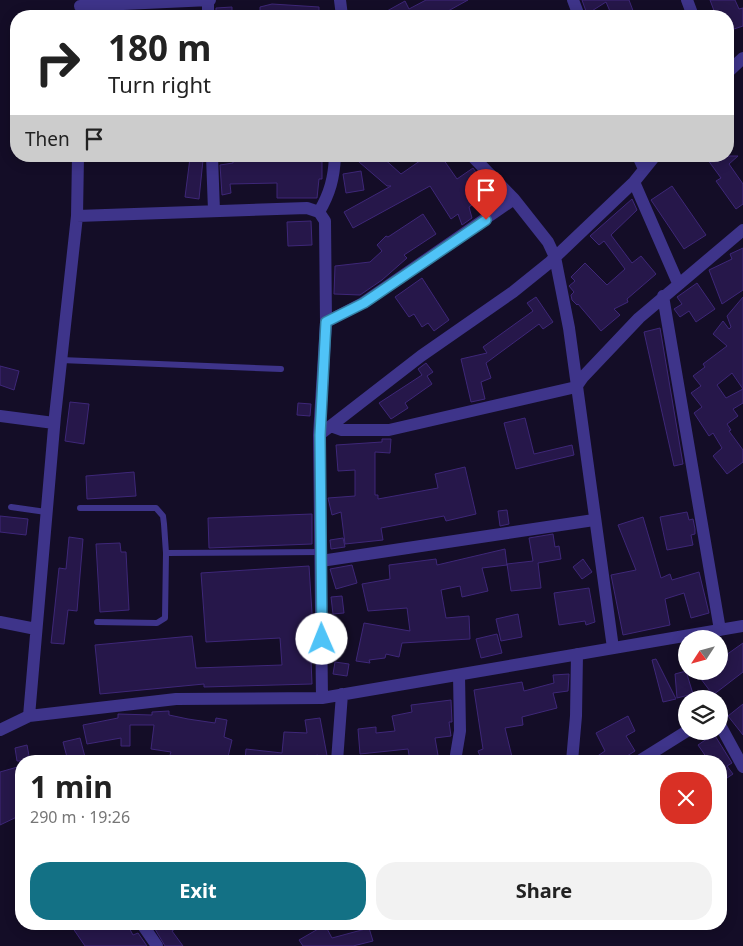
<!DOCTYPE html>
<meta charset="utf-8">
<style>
body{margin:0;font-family:"Noto Sans",sans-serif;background:#f2f2f2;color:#222;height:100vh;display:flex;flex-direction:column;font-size:19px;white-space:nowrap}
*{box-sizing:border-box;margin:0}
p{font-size:16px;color:#767676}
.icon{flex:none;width:28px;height:28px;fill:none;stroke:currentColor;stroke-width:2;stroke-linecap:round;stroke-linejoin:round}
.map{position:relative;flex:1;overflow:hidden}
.side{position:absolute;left:15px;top:755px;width:712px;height:175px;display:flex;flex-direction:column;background:#fff;border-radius:20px;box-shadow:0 2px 12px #0003}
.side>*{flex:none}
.hud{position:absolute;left:10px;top:10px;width:724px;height:152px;border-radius:20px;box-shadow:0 2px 12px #0003;background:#fff;color:#222;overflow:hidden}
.needle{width:32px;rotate:234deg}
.buttons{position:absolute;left:678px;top:630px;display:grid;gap:10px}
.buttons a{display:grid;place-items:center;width:50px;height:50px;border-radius:50%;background:#fff;box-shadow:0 2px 12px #0003;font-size:25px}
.pin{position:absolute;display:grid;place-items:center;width:42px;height:42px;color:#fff;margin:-51px -21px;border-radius:50% 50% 50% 0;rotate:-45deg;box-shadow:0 0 5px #0007}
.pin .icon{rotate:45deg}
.me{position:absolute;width:55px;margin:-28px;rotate:359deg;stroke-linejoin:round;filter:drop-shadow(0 0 4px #0008)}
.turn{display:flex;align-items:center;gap:18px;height:105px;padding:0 15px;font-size:22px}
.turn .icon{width:65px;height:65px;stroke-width:2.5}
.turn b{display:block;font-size:35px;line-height:42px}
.then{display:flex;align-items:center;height:48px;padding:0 15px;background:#0003;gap:10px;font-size:19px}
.round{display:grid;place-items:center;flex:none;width:52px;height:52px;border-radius:20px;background:#f2f2f2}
.headline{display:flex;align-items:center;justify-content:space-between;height:85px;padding:0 15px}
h1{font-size:30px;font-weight:700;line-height:38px}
.cta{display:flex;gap:10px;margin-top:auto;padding:10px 15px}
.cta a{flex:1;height:58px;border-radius:20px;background:#137185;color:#fff;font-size:20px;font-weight:700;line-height:58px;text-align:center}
.cta a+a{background:#f2f2f2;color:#222}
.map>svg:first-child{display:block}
.building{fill:#26174a;stroke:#3e2778;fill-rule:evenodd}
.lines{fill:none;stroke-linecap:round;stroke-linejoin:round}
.lane{stroke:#3e348a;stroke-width:6}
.street{stroke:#3e348a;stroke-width:12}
.route-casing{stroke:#337fa1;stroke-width:12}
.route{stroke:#4fc3f7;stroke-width:9}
</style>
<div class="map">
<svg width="743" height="946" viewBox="0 0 743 946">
<rect width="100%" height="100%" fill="#140d27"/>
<!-- building -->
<path class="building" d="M426,0h42l-29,16h-61l27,-15 4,8z
M582,0h47l6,16h-23l-6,-14 -19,12z
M710,0h25l4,9 4,-1v18l-15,5v-15h-12z
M272,4l47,3v9h-59v-9z
M232,7v9h-16v-8z
M288,156h34v23h-3l-2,19h-40v-15l-47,1 1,9 -9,2 -2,-30 13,-2v-4z
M352,156h29l20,18 26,-18h14l16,23 16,-11 14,20 -14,9 3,5 -7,5 3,11 -10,7 -4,-11 -7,5 -21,-33 -77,42 -9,-16 47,-26h-4z
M705,156h33l-9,8 14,20v20l-7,5 -20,-28 5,-3z
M190,158l13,2 -4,39 -14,-2z
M361,171l3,19 -18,3 -3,-19z
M672,186l34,49 -22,14 -33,-49z
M632,199l5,11 -26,25 21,28 9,-7 15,18 -29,25 1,3 -14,7 6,6 -19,16 -23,-27 -1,1 -5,-5 -1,-5 3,-3 -5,-6 6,-5 -4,-4 14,-14 22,22 18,-16 -21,-28 -5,4 -9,-9z
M423,214l13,20 -32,21 3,3 -25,22 -22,15 -26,-1 1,-28 35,-4 12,-11 -5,-6 9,-9 2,1z
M311,221l1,24 -24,1 -1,-24z
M743,248v42l-21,14 -13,-34 23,-11 -2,-5z
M422,278l27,42 -15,11 -6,-8 -6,4 -8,-13 -5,3 -14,-20z
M697,283l18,26 -19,13 -7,-11 -9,6 -6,-8 8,-5 -5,-7z
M536,297l17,25 -10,7 -4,-5 -53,39 5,15 -10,4 4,17 -14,3 -10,-43 26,-6 -4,-6 50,-36 -6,-8z
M743,297v106l-10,6 5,7 -11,8 4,6 -2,1 14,19v12l-16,12 -14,-18 9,-8 -9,-15 -4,3 -15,-23 8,-6 -11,-14 10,-7 -8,-10 12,-9 -2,-3 24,-18 -14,-12 10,-13 6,8 2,-2 -4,-11zM732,373l11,16 -17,9 -9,-13z
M660,328l23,136 -9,2 -30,-134z
M426,363l7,9 -6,4 5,8 -27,19 3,5 -17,11 -12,-16 43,-28 -4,-6z
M0,366l19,5 -5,19 -14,-5z
M70,402l19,2 -5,40 -19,-3z
M298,403l13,1 -1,12 -13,-1z
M525,418l9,36 38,-9 2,10 -58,14 -12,-46z
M382,439h9l-1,14 -15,-1v43h3v4l60,-11 -3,-14 30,-7 11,47 -30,7 -2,-5 -63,12 2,12 -38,4 -4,-32 -9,3 -4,-17 27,-2v-26l-17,1 -2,-26 46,-3z
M134,472l2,24 -49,3 -1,-23z
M507,510l2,14 -9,2 -2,-15z
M687,512l2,8 4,-1 2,10v5l-4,1 2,10 -26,5 -7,-33z
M312,514v30l-103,4 -1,-30z
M0,516l28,3 -2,16 -26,-3z
M643,517l18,61 9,-4 2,6 27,-8 10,41 -18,5 -7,-25 -19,6 5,26 -47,10 -12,-60 25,-5 -18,-45z
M553,534l2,13 4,-1 2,13 -23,4 3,25 -30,3 -4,-27 26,-3 -4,-23z
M69,537l14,2 -6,72 -9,-1 -4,34 -13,-1 8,-75 7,1z
M343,538l2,9 -14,2 -1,-9z
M120,543l1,9h5l3,58 -29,2 -4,-68z
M505,549l2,16 -25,3 6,23 -26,6 -2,-11 -19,4 5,28 23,-2 1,23 -68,4 -3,14 -13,-3 -1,4 -16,2 1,3 -14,-2 8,-38 46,8 -3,-23 -39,3 -6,-27 28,-5 -1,-14 47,-6 1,6z
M583,559l9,13 -10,7 -9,-12z
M352,565l5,18 -21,6 -6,-20z
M309,566l4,63v7h-3l2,48 -108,3v-3l-104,10 -5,-49 97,-9 4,32 86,-3 -2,-27 -74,4 -5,-69z
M589,588l6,34 -9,3 -1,-4 -26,4 -5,-32z
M342,596l2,17 -11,1 -2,-17z
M518,614l4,23 -21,4 -5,-22z
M497,634l5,19 -21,5 -5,-19z
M743,643v29l-30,23 -18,-24h24v-11z
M656,659l20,40 -13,3 -11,-42z
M335,662l14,2 -2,12 -14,-2z
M686,671l7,23 -16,4 -2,-24z
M569,674l-1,17 -15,2 4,15 -35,9 1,8 -18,3 8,33h-31l-4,-10 5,-2 -9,-59 48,-8 2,9 30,-8 -1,-8z
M451,700l1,22h-3l2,14 -16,2 4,23h-29l-2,-12 -48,5 -2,-25 18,-2v6l19,-2 -3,-15 20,-4 -1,-7z
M743,704v31l-15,-19z
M169,711v4l19,4 27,4 1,-5 11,2 -3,17 8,3 -5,21h-59l3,-9 -20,-3 3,-24h-24v21h-9v-8l-34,6 -4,-19 35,-7v-4l34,1v-3z
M628,716l7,15 -9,5 9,15 -16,10h-29l15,-10 -9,-18z
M320,718l8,43h-9l-1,-6 -21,4v2h-52l1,-12 36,4 2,-21 23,1 -2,-13z
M714,734l18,29 -5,3 6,8 -12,8v-21h-12l-11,-16z
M80,738l5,19 -17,4 -5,-19z
M27,745l3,16h-13l-2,-13z
M21,766v49l-21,10v-53z
M70,924h57l6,11 5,-2 9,13h-62z
M152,924h30l-10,7 11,15h-18z
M325,925l7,13 37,-10 4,13 -20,5h-50l-4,-6z"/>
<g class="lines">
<!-- lane -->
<path class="lane" d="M61,360l220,9
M11,507l35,5
M80,508h76l7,8 1,8 2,29 -1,65 -8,5 -60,-1
M166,553l155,-1"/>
<!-- street -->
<path class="street" d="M208,0v16
M340,0l2,16
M573,0l6,16
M687,0l6,16
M80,6l130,-6
M728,72l15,-14
M212,156l2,55
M472,156l42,43 34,43 7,15 14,71 44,320
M638,156l6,13
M634,182l44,101
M319,212c11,-19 15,-34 16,-56
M77,216l230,-8 12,4 6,9 1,101 -7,113
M663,296l57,334
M326,322l37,-19 151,-104
M0,416l54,7
M331,426l11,4h47l187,-43 7,-10 56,-59 104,-88
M321,561l273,-41
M0,622l36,7
M322,698l-3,-263 102,-79 92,-64 36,-29 85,-81 21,-26
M29,716l147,-17 146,-1 421,-72
M719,723l24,44
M0,730l29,-14 26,-300 22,-200 1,-60
M337,761l5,-67
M455,761l5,-30 -1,-56
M572,761l4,-45 1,-62
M639,761l48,-30
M142,924l15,22"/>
</g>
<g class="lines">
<!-- route casing -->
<g class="route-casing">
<path id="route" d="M322,639l-2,-204 6,-113 38,-19 122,-83"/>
</g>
<!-- route -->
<use href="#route" class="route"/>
</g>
</svg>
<div class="buttons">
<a><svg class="needle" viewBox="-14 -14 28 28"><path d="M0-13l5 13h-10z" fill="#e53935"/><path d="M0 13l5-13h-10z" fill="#767676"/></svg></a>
<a><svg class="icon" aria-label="layers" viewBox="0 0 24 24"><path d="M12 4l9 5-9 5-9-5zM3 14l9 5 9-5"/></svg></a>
</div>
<div class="pin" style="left:486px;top:220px;background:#d93025"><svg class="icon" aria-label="arrive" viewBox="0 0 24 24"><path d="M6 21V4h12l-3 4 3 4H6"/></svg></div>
<svg class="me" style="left:322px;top:639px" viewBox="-20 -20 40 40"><circle r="19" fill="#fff"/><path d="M0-13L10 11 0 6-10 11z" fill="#4fc3f7"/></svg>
<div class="hud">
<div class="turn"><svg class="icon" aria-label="right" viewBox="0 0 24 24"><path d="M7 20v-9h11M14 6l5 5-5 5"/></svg><div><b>180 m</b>Turn right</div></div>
<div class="then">Then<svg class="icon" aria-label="arrive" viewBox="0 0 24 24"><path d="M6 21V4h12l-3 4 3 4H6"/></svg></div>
</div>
<section class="side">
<div class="headline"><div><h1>1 min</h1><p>290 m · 19:26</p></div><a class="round" style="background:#d93025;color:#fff"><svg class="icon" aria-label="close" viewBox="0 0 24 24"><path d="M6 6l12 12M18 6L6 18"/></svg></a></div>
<div class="cta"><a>Exit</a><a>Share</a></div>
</section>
</div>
